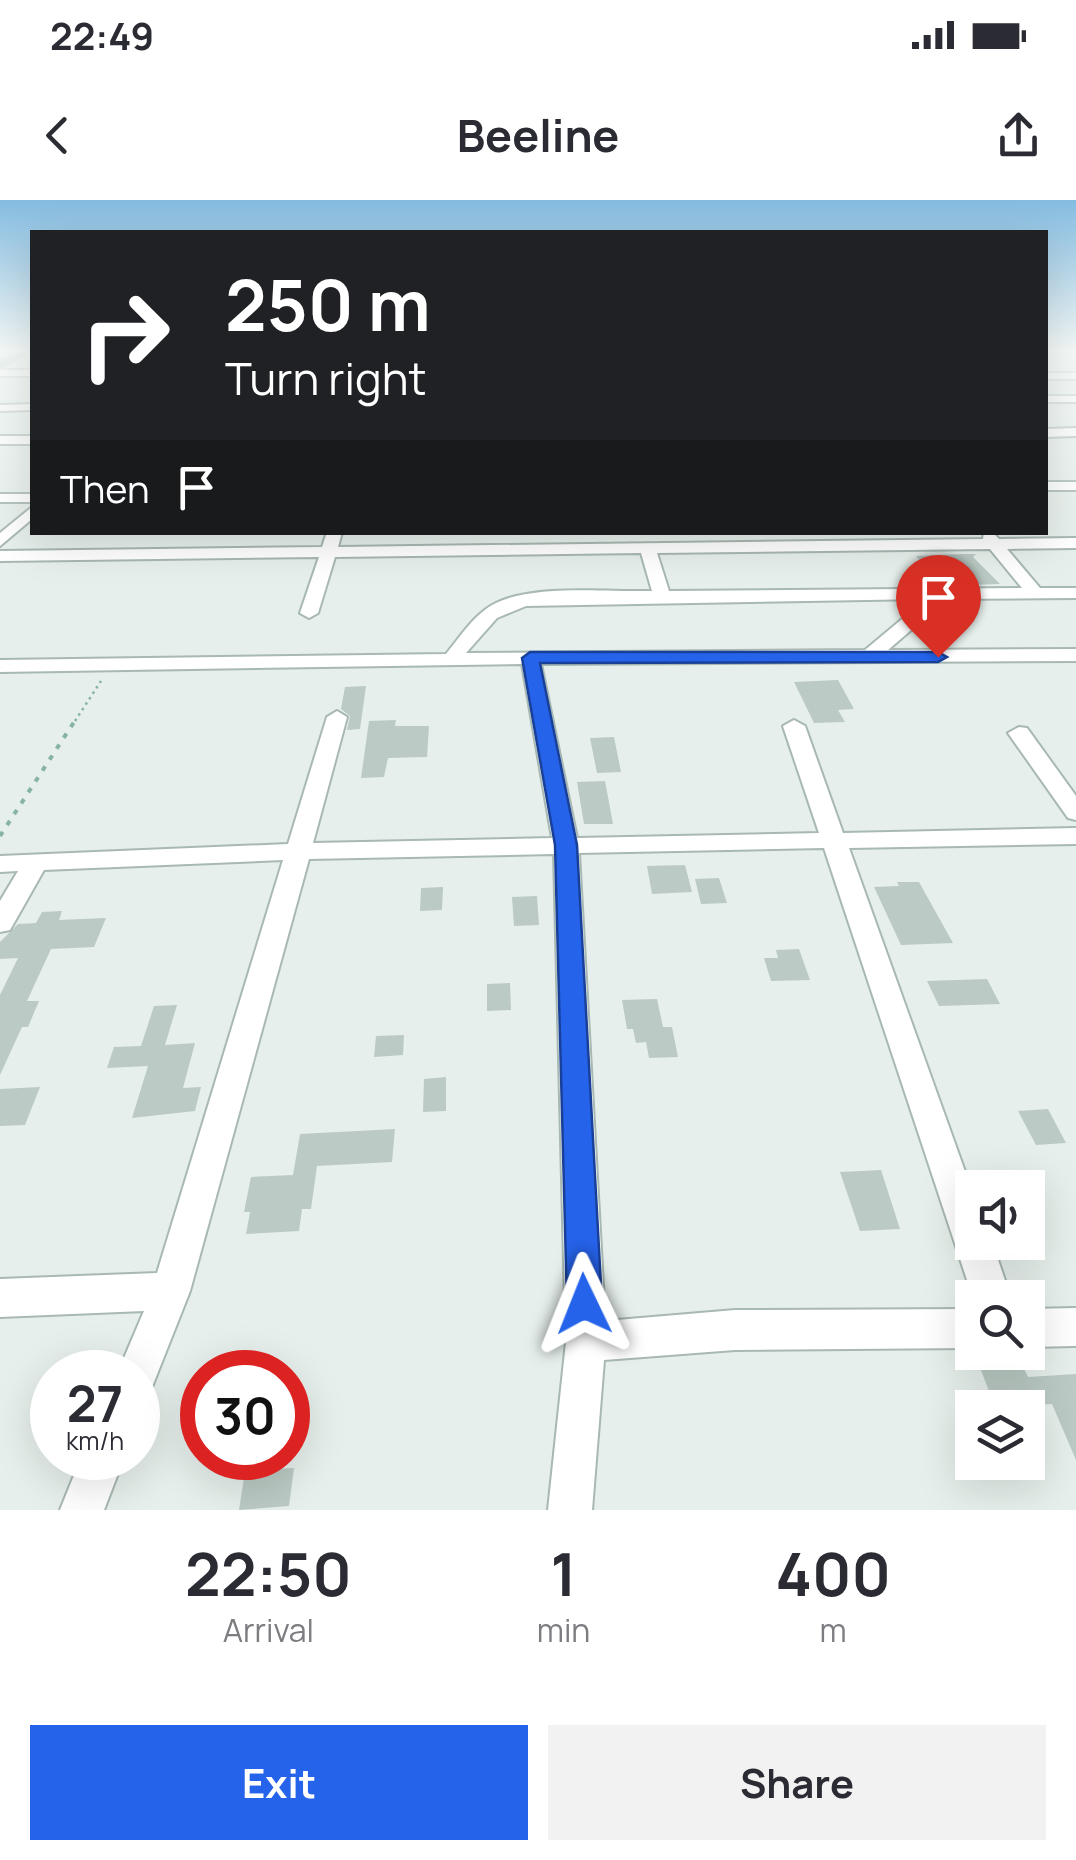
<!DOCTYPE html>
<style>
body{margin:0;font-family:Manrope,sans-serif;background:#f2f2f3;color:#2b2b33;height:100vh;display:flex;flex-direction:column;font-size:38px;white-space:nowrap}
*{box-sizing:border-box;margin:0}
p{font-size:32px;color:#7c7c81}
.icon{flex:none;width:55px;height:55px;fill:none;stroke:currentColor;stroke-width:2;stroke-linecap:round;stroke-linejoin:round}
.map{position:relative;height:1310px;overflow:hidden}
.drawer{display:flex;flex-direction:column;background:#fff;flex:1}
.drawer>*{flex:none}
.banner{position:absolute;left:30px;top:30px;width:1018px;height:305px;border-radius:0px;box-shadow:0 10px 40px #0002;background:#202124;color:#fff;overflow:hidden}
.controls{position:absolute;left:955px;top:970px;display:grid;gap:20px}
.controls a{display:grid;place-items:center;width:90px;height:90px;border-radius:0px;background:#fff;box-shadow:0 10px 40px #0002;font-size:50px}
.speed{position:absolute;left:30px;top:1150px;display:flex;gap:20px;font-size:50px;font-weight:700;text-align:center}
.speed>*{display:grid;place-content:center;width:130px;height:130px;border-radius:50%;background:#fff;box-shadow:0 10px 40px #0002;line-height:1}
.speed small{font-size:25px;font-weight:400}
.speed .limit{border:15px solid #d22;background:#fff;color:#111}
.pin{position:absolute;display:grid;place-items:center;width:85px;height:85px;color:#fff;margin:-102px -42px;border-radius:50% 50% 50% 0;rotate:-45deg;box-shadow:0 0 10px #0007}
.pin .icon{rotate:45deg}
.me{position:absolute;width:110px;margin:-55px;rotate:358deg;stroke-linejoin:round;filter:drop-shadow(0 0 8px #0008)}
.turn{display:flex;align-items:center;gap:35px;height:210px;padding:0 30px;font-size:45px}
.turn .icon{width:130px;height:130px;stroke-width:2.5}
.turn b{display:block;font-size:70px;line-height:85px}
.then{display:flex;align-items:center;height:95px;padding:0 30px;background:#0003;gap:20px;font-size:38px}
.eta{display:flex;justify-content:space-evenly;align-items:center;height:170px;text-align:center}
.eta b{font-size:60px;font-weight:700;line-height:70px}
.primary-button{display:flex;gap:20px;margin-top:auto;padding:20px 30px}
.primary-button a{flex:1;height:115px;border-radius:0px;background:#2563eb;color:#fff;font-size:40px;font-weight:700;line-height:115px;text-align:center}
.primary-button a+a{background:#f2f2f3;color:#2b2b33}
.status{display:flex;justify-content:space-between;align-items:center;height:70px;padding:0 50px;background:#fff;direction:ltr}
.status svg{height:28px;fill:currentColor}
header{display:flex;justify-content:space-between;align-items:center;height:130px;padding:0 30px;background:#fff;font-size:45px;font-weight:700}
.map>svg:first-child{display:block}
.building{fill:#bbcac4}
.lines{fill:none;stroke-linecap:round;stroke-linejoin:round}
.street-casing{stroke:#a8b8b2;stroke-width:4}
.primary-casing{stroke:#c2cac8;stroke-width:4}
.path-far1{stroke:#86b3a5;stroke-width:2.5;stroke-dasharray:2.5 4;stroke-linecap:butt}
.path{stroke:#86b3a5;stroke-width:4;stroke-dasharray:5 8;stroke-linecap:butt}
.street{fill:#fff;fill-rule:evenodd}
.primary{fill:#6aa596;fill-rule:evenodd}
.route{fill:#2563eb;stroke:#184099;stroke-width:2.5}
</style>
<div class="status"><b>22:49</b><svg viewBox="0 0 49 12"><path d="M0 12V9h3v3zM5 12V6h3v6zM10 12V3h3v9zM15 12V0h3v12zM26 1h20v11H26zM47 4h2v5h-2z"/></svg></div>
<header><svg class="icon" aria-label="back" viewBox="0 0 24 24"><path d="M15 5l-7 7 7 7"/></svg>Beeline<svg class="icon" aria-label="share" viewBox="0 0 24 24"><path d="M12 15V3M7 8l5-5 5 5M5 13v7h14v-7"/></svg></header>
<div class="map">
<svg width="1076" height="1310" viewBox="0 0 1076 1310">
<rect width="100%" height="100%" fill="#e6efeb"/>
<!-- building -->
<path class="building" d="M962,354h14l-3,3 27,27 -30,1 -13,-14 -16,14 -25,-29z
M838,480l16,29 -16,1 7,12 -31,1 -20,-41z
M366,486l-6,43 -13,1 3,-14 -9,-7 4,-22z
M396,520l-1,6h34l-2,31 -39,1 -4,19 -23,1 8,-57z
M614,537l7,35 -24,1 -7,-35z
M605,581l8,43h-29l-7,-42z
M685,665l7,27 -40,2 -5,-28z
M719,678l8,25 -26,1 -6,-25z
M897,682h22l34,61 -52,2 -27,-58 25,-1z
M443,687l-1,23 -22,1 1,-23z
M537,696l2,29 -25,1 -2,-29z
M62,711l-3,9 47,-2 -12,29 -43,2 -24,52h12l-11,26h-6l-22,48v-80l18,-37 -18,1v-17l18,-18 18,-1 6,-11z
M799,749l11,31 -39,1 -7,-23h14l-2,-8z
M987,779l13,25 -61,2 -12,-25z
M510,783l1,27 -24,1v-27z
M657,799l6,28h9l6,30 -29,1 -3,-16 -10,1 -3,-14h-6l-5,-29z
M177,805l-12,40 30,-2 -12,45 18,-1 -6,24 -63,7 16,-52 -41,2 7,-21 27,-1 13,-40z
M404,835l-1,20 -29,2 2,-21z
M446,877v34l-23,1 1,-33z
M40,887l-15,38 -25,1v-37z
M1048,909l18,34 -30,2 -18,-34z
M395,929l-3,33 -75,4 -6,43h-9l-3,22 -53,3 4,-22h-6l7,-35 42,-2 7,-41z
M881,970l19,59 -40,2 -20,-59z
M1021,1162l7,15 48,-3v86l-24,-56 -57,3 -16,-42z
M247,1258h25l-1,11 23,-1 -5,38 -50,4z"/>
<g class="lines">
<!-- street casing -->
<g class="street-casing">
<path id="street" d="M0,170h32v6h-32z
M1045,173h31v6h-31z
M1045,196h31v6h-31z
M32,204v6l-32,1v-6z
M1076,228v8l-31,1v-8z
M0,236h32v8h-32z
M1045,282h31v8h-31z
M0,294h32v8h-32z
M32,307v12l-32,27v-13z
M327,332h15l-4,15 645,-8 1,-7 9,1 6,6 77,-1v10l-69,1 33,39h36v10l-129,1 -59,51 188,-1v12l-535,3 36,174 242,-5 -36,-107 11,-6 11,6 38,107 233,-5v16l-227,4 123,343v51h20l19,56h-38l-149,-450 -245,5 26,468 130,-11 237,-1v39l-237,2 -131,10 -12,150h-44l18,-168 -12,-488 -245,5 -119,432 -38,96 -14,6v-21h-20l26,-61 -144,6v-38l157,-6 126,-413 -239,10 -34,60 -10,2v-31l18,-30 -18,1v-16l288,-12 39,-127 10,-6 10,6 -34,126 239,-5 -30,-174 -522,8v-12l446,-6c15,-18 29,-41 50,-51 39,-19 112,-11 156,-12l-11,-38 -306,4 -17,56 -9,5 -9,-5 19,-56 -319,4v-10l322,-4zM990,349l32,39 -353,3 -12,-38zM926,399l-61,51 -399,3 31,-35 29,-12z
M1019,527l8,1 49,68v24l-8,-2 -60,-85z
M1076,1108v38l-48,1v-38z
M81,1258h43l-20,52h-44z"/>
</g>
<!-- primary casing -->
<g class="primary-casing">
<path id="primary" d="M15,152h15l-30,17v-9z"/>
</g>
<!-- path-far1 -->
<path class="path-far1" d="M75,521l26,-40"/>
<!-- path -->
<path class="path" d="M0,636l76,-117"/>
<!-- street -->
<use href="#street" class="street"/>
<!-- primary -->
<use href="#primary" class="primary"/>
</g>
<!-- sky -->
<linearGradient id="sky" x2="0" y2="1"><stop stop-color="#84bce0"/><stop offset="0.45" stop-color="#f4f8f6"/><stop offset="1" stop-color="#f4f8f6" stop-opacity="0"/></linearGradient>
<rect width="1076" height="335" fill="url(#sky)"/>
<!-- route -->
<path class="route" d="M530,452h408l9,5 -9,5 -398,1 37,182 25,459 -5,12 -13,5 -12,-5 -5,-12 -12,-459 -33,-187z"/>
</svg>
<div class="controls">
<a><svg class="icon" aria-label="sound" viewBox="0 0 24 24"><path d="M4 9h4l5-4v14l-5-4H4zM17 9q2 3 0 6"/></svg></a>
<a><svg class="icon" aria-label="search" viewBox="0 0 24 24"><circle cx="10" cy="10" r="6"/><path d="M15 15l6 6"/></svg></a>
<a><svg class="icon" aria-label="layers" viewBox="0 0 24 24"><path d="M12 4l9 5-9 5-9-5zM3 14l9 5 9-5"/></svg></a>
</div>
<div class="speed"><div>27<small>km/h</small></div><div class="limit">30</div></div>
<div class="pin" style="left:938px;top:457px;background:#d93025"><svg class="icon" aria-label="arrive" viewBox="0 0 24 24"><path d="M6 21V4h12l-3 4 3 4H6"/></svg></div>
<svg class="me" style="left:584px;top:1104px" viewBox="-20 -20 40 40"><path d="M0-17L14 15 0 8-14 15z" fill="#2563eb" stroke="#fff" stroke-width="4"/></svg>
<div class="banner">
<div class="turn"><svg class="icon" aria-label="right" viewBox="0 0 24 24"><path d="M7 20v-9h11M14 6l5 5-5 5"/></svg><div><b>250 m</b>Turn right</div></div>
<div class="then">Then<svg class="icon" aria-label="arrive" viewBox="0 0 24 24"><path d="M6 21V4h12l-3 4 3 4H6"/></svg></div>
</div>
</div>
<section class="drawer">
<div class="eta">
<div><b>22:50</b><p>Arrival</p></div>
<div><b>1</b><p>min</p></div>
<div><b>400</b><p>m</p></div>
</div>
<div class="primary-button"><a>Exit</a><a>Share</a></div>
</section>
